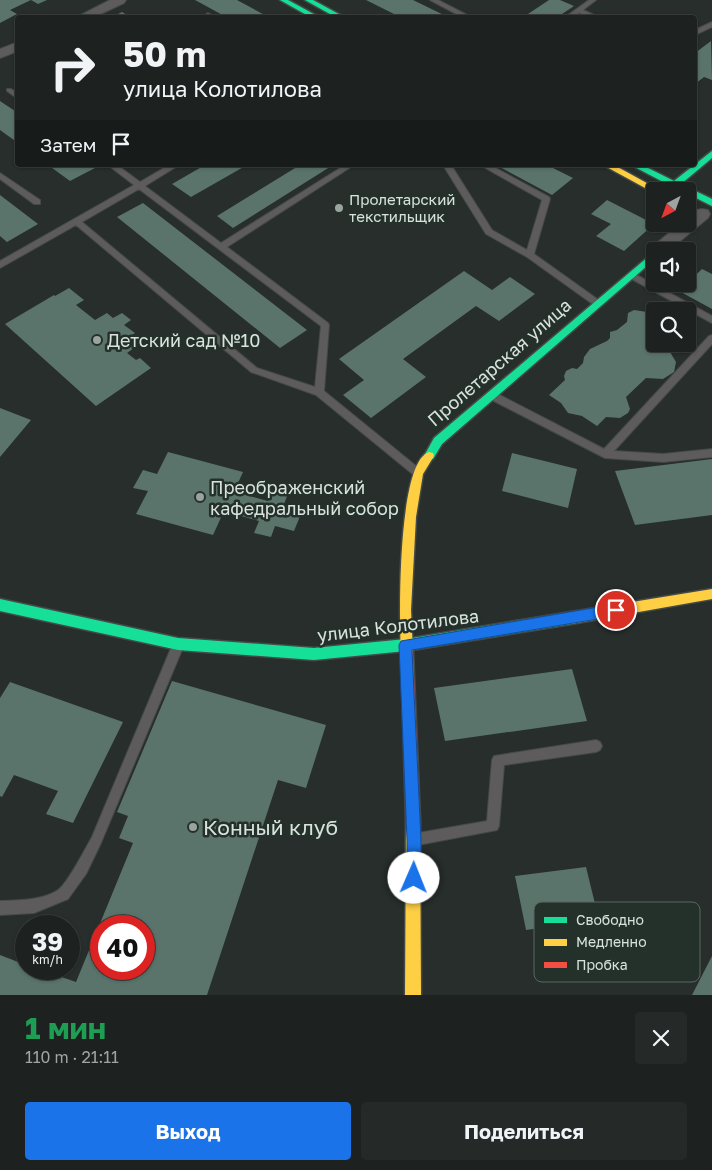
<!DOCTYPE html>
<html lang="ru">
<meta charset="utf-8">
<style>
body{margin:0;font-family:"Golos Text",sans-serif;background:#252a29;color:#f1f3f6;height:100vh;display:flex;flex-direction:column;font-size:19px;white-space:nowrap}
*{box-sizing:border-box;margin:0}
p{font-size:16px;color:#a0a4a5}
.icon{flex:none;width:28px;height:28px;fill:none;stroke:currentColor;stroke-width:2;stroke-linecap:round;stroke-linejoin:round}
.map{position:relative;height:995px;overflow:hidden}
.panel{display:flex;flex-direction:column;background:#1d2220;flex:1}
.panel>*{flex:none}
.hud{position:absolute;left:15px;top:15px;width:682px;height:152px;border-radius:5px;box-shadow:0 1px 4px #0004,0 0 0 1px #3b3f3e;background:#1d2220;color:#f1f3f6;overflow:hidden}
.needle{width:32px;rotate:221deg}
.tools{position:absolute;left:646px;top:182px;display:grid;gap:10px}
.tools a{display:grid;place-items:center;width:50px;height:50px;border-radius:5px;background:#1d2220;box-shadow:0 1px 4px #0004,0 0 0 1px #3b3f3e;font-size:25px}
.speed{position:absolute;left:15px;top:915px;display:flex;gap:10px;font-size:25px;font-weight:700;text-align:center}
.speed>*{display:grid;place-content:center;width:65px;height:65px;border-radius:50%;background:#1d2220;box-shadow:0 1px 4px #0004,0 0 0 1px #3b3f3e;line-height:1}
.speed small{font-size:12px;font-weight:400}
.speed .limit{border:8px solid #d22;background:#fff;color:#111}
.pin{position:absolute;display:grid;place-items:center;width:42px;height:42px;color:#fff;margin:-21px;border:2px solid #fff;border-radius:50%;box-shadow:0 1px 5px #0007}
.me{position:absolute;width:55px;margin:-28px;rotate:1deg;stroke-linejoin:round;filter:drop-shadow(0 0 4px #0008)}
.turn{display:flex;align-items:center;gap:18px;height:105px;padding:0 25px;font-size:22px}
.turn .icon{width:65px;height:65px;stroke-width:2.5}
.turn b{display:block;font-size:35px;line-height:42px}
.then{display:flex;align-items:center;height:48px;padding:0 25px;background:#0003;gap:10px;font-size:19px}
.round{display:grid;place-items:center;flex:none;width:52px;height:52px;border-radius:5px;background:#252a29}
.summary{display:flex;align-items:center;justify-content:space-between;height:85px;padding:0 25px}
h1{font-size:30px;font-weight:700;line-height:38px;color:#1e9e55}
.action{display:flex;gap:10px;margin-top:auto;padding:10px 25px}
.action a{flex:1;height:58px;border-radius:5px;background:#1a73e8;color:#fff;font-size:20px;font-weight:700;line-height:58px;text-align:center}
.action a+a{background:#252a29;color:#f1f3f6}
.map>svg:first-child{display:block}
.building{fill:#5a746b;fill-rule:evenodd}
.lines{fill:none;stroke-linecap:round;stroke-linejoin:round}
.lane-casing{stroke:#444a48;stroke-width:2}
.street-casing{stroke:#444a48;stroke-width:2}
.fast-casing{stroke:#444a48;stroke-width:3}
.slow-casing{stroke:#444a48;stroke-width:3}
.jam-casing{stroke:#444a48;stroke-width:3}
.lane{fill:#5d5b5b;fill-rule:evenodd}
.street{fill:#5d5b5b;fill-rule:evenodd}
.fast{fill:#16e098;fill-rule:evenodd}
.slow{fill:#ffcf43;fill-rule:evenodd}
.jam{fill:#f24e42;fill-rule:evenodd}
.route{fill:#1a73e8;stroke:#114b97}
.poi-dot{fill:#9ba39f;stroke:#24312b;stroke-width:2}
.labels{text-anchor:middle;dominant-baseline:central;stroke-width:5;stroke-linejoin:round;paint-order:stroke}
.far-poi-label{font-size:15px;fill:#d9e2de;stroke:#24312b;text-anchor:start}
.poi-label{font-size:18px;fill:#d9e2de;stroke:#24312b;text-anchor:start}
.street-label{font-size:18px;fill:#d9e2de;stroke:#24312b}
.near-poi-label{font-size:21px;fill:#d9e2de;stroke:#24312b;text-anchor:start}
.key{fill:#24312b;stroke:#5a6661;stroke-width:1}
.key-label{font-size:14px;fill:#d9e2de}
</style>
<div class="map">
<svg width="712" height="995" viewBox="0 0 712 995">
<rect width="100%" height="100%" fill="#272e2b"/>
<!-- building -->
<path class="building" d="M0,0h47l-9,4 -7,-4 -21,10 7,4 -17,9z
M195,0h42l33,18h-42z
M366,0h47l37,18h-48z
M549,0h11l14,6 -18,12h-34z
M122,12l10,6h-22z
M711,41l1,39 -8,-3 -9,7v-31z
M0,101l18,12v30l-18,-13z
M48,165h43l4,3 -25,13z
M205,165h42l-56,32 -19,-13z
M300,165h33l-100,63 -16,-12z
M496,165h51l26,13 -21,17z
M0,195l38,29 -31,18 -7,-6z
M607,200l47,24 -30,27 -28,-15 15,-12 -20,-10z
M143,203l164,127 -27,18 -163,-131z
M702,269l10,5v35l-33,-18z
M464,271l28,19 18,-13 25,17 -36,27 -23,-15 -73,53 23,18 -55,41 -28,-23 21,-15 -25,-21z
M69,288l15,12 -8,5 19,15 12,-7 6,5 9,-5 9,7 -7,5 11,8 -10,7 9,8 -7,5 9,7 4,-2 11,10 -55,38 -91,-82 49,-29 1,1z
M634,310l13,2 6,5 2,27h34l-4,3 -8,-1 -7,6 6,10 -2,10 -11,7 -17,-1 -20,19 4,12 -2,4 -8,5 -14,-1 -9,9 -15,-10 -14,-3 -7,-10 -12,-8 16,-15 -1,-4 2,-5 6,-3 5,1 6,-6 1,-6 6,-8 17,-8 3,-3v-6l7,-2 10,-8 1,-9z
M0,408l31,12 -31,37z
M168,452l75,20 -9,20 34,9 5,-11 15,4 -4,10 19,5 -9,22 -19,-5 -4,11 -17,-4 5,-12 -35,-10 -11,24 -77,-21 12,-23 -15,-3 10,-18 14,4z
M512,453l65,16 -9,39 -66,-17z
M712,459v56l-77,10 -20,-54z
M572,669l15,52 -142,20 -11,-53z
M172,681l154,44 -20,63 -28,-8 -71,215h-207v-40l26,10v4h12l38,13 57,-139 -14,-5 9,-22 -11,-4zM101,926h43v43h-43z
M10,682l113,40 -50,101 -27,-9 12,-23 -44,-16 -12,22 -2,-1v-98z
M586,867l13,53 -73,10 -11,-54z
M712,956v39h-20z"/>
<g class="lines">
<!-- lane casing -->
<g class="lane-casing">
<path id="lane" d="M430,0h8l35,18h-9z
M589,0h7l-13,10 18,8h-10l-12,-5 -7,5h-8z
M208,13l9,5 -11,-2 -1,-1z
M712,22v5l-17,8v-5z
M7,89h4l7,4v6l-11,-8z
M108,165h9l23,17 29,-17h10l-34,21 76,57 124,-78h9l-127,82 101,76 1,2 -5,66 97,79 2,3 -2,3h-6l-99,-81 -65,-23 -175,-147 -76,43v-7l134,-76zM139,189l182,137 -6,61 -58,-19 -175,-146z
M443,165h8l41,65 35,20 15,-50 -62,-35h10l59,32 1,2 -16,55 66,47v4h-6l-67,-48 -41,-23z
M0,173l40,27v4h-6l-34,-25z
M631,272l81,44v7l-84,-46 -1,-2z
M712,335v9l-98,107 49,3 49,-5v8l-49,5 -58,-4 -117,-60 -2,-3 2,-3h6l110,57 105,-113z
M178,640l4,1 2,4 -84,200 -14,29 -18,25 -34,14 -34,2v-14c19,-1 41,0 58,-11 10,-7 27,-41 34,-53l82,-196z
M596,740l4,2 2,4 -2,4 -4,2 -92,13 -5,61 -2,4 -79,15 -4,-2 -2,-4 2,-4 4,-2 69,-12 5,-61 2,-4z"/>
</g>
<!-- street casing -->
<g class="street-casing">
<path id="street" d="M110,0h16l-2,3 -32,15h-17z
M18,42v9l-18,7v-9z
M702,209l6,1 2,4 -2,4 -40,33h-13v5l-3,-1 -2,-4 2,-4 28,-23h8v-6l8,-8z"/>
</g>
<!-- fast casing -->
<g class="fast-casing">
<path id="fast" d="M280,0h8l33,18h-9z
M305,0h8l33,18h-9z
M712,151v7l-31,26 31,15v7l-24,-12v-3l-12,-2 -3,2h-9l5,-6 -38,-20h11l32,16z
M655,251v8l-213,185 -9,15h-8l-1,-3 10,-18z
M0,599l178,39 136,10 92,-9 165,-27 4,2 2,4 -2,4 -4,2 -165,27 -92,9 -136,-10 -178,-39z"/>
</g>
<!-- slow casing -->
<g class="slow-casing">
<path id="slow" d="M603,165h11l40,22 -1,2h-6z
M429,452l4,1 1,3 -11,18 -7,43 -5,93 2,42 -2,4 -4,2 -4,-2 -2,-4c-2,-32 -4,-190 28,-200z
M712,589v10l-141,25 -4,-2 -2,-4 2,-4 4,-2z
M413,812l5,2 2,5 1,176h-16l1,-176 2,-5z"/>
</g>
<!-- jam casing -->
<g class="jam-casing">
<path id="jam" d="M407,646l4,2 2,4 7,167 -2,5 -5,2 -5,-2 -2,-5 -5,-167 2,-4z"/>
</g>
<!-- lane -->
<use href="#lane" class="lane"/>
<!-- street -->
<use href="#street" class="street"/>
<!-- fast -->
<use href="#fast" class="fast"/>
<!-- slow -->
<use href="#slow" class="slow"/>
<!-- jam -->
<use href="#jam" class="jam"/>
</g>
<!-- route -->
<path class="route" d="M616,604l5,2 2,4 -2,4 -5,2 -204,34 9,190v38l-2,6 -5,2 -5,-2 -2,-6v-38l-8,-195 2,-4z"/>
<!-- markers -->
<g class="poi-dot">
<circle cx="339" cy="208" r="5"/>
<circle cx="97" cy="340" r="5"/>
<circle cx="200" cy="497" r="5"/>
<circle cx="193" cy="827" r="5"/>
</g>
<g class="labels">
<!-- far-poi labels -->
<g class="far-poi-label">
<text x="349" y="199">Пролетарский<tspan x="349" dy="17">текстильщик</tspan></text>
</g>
<!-- poi labels -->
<g class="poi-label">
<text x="107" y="340">Детский сад №10</text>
<text x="210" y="487">Преображенский<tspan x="210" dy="21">кафедральный собор</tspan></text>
</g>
<!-- street labels -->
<g class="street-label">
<text transform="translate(499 362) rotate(-41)">Пролетарская улица</text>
<text transform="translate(398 625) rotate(-7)">улица Колотилова</text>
</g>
<!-- near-poi labels -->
<g class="near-poi-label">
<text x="203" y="827">Конный клуб</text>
</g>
</g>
<!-- legend -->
<rect x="534" y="902" width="166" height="80" rx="8" class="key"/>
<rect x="544" y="917" width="23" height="6" fill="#16e098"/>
<rect x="544" y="939" width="23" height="7" fill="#ffcf43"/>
<rect x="544" y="962" width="23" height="6" fill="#f24e42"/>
<g class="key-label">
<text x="576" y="925">Свободно</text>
<text x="576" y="947">Медленно</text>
<text x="576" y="970">Пробка</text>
</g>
</svg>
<div class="tools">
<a><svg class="needle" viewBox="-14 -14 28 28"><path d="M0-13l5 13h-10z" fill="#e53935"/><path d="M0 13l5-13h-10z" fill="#a0a4a5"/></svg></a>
<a><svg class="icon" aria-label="sound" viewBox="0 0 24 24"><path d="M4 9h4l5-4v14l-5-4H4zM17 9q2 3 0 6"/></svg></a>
<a><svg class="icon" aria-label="search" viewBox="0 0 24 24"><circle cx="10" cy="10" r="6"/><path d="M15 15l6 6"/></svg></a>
</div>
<div class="speed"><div>39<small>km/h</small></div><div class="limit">40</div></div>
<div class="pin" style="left:616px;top:610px;background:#d93025"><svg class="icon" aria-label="arrive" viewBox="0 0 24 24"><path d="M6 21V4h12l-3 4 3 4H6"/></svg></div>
<svg class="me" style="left:414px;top:878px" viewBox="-20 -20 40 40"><circle r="19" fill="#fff"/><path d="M0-13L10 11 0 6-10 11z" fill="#1a73e8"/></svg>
<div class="hud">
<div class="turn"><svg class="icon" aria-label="right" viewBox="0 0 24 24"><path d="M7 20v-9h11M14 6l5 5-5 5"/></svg><div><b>50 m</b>улица Колотилова</div></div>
<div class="then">Затем<svg class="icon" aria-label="arrive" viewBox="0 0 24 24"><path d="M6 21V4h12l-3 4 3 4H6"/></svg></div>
</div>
</div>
<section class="panel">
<div class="summary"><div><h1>1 мин</h1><p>110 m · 21:11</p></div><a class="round"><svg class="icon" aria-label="close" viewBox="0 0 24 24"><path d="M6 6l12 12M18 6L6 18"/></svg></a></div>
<div class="action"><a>Выход</a><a>Поделиться</a></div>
</section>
